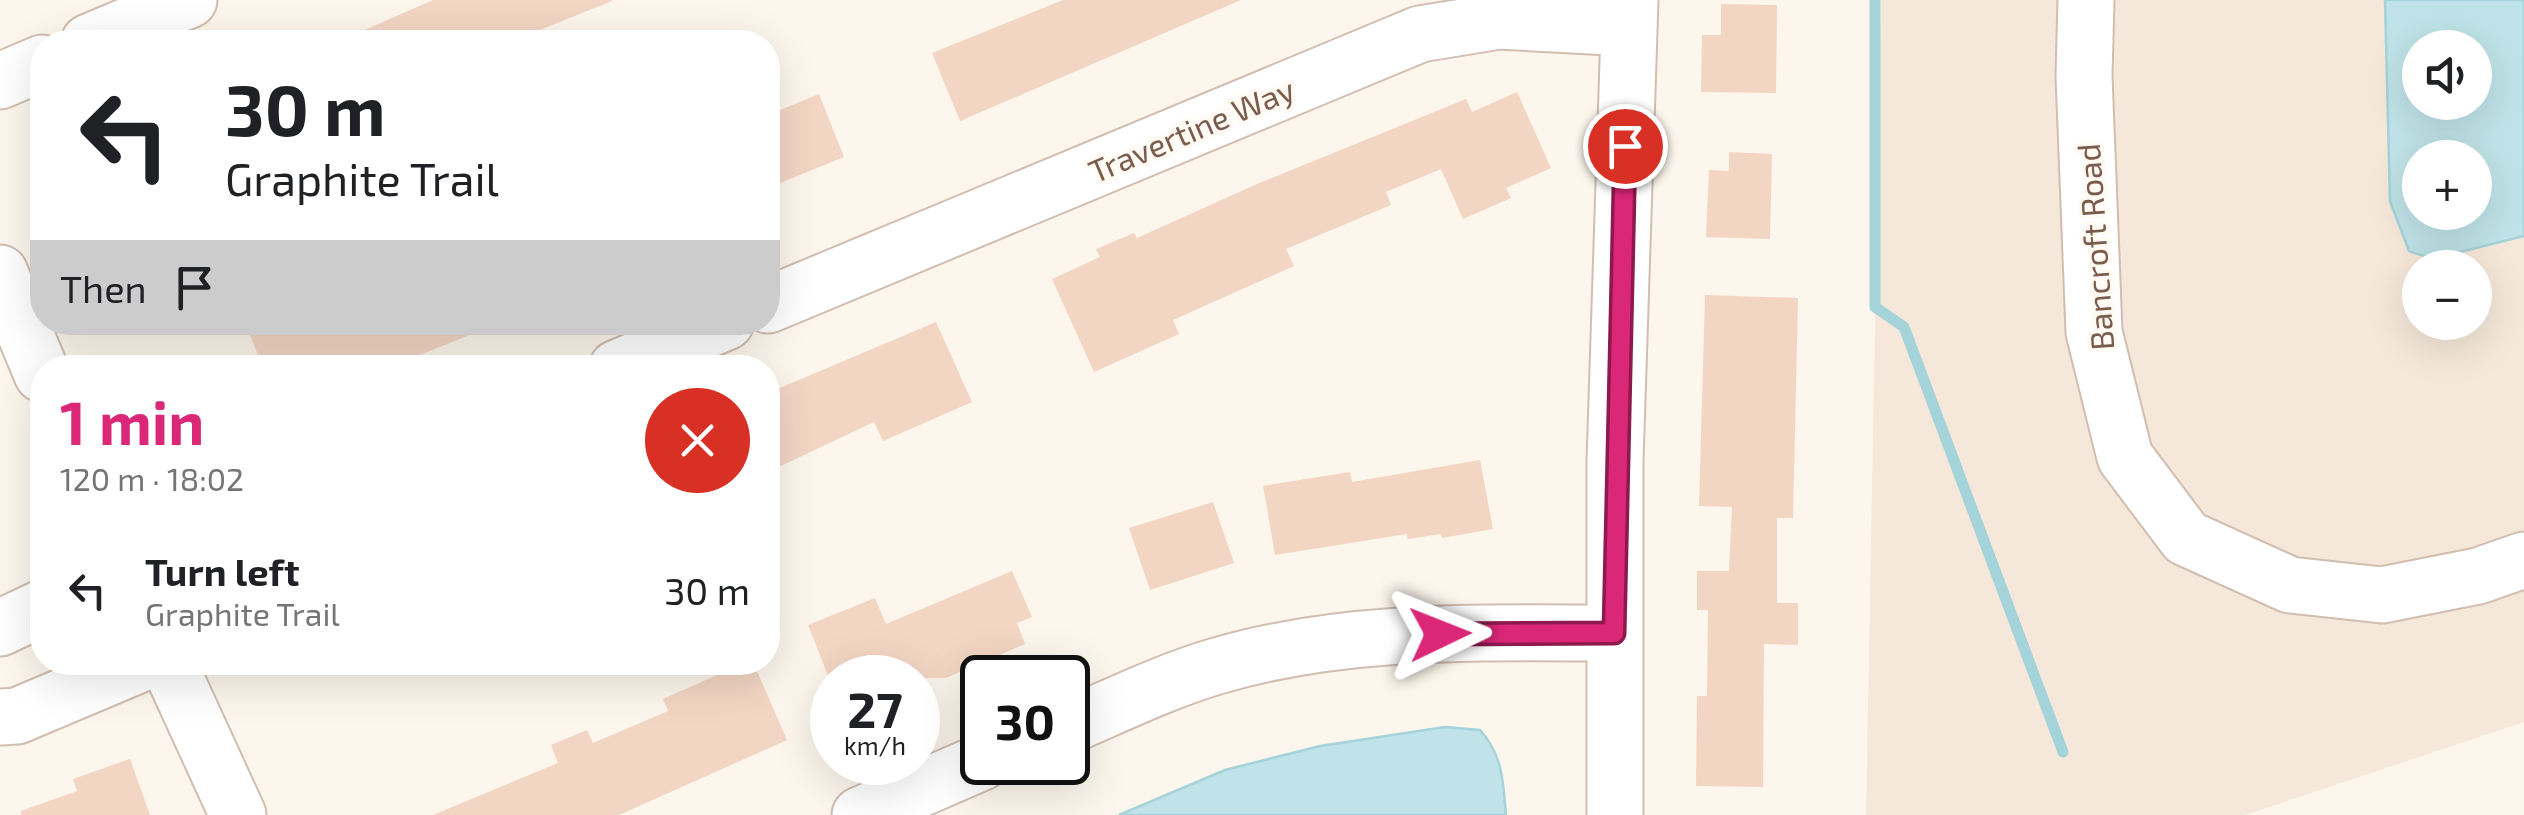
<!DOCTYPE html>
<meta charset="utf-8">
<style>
body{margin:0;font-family:"Exo 2",sans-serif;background:#f6f6f6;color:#202124;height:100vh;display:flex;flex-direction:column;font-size:38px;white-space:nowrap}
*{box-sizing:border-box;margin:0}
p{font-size:32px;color:#757577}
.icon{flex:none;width:55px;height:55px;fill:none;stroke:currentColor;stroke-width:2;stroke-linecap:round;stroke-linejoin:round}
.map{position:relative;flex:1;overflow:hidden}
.side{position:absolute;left:30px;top:355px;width:750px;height:320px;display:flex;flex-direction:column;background:#fff;border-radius:40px;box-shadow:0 10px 40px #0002}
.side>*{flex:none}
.guide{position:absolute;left:30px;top:30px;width:750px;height:305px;border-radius:40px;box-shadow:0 10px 40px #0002;background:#fff;color:#202124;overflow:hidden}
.buttons{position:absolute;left:2402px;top:30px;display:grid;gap:20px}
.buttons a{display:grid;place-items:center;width:90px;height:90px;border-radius:50%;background:#fff;box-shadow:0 10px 40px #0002;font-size:50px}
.speed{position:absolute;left:810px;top:655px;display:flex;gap:20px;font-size:50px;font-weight:700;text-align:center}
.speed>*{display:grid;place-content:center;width:130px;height:130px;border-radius:50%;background:#fff;box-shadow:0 10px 40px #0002;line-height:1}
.speed small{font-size:25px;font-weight:400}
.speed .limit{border:5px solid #111;border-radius:15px;background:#fff;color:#111}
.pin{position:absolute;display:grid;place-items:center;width:85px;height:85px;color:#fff;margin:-42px;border:5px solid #fff;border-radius:50%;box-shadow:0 2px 10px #0007}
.me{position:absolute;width:110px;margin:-55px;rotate:88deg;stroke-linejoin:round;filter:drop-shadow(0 0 8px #0008)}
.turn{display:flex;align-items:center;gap:35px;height:210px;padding:0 30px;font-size:45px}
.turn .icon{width:130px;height:130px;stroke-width:2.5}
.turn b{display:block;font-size:70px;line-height:85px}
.then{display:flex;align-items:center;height:95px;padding:0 30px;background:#0003;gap:20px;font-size:38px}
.round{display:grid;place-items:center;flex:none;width:105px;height:105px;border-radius:52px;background:#f6f6f6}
.summary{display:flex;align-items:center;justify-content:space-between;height:170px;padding:0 30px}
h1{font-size:60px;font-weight:700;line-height:75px;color:#db2777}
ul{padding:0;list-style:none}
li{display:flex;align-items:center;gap:30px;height:130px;padding:0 30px}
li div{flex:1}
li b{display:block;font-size:38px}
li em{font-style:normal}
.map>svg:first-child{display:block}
.residential{fill:#f5e8da;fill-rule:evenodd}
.water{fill:#bfe3e8;stroke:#a5d3da;stroke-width:2.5;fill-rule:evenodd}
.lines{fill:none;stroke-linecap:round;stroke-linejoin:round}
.stream{stroke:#a5d3da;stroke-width:11}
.building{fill:#f3d5c3}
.minor-casing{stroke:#d1beb0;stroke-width:59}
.minor{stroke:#fff;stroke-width:55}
.route-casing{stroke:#8e194d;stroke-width:25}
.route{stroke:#db2777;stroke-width:18}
.labels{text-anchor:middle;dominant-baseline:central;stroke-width:8;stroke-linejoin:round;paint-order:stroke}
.street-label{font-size:32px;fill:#7a5c4d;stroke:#fffaf3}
</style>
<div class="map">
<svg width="2524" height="815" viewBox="0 0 2524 815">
<rect width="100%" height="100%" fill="#fdf6ec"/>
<!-- residential -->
<path class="residential" d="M1881,0h643v722l-279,93h-379zM2420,48h55v54h-55zM2420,158h55v54h-55zM2420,268h55v54h-55z"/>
<!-- water -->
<path class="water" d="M2385,0h139v236l-92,23 -23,-8 -19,-50zM2420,48h55v54h-55zM2420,158h55v54h-55z
M1445,727l35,3c23,25 23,52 26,85h-387l106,-45 95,-24z"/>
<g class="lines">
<!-- stream -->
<path class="stream" d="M1875,0v307l29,20 159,425"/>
</g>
<!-- building -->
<path class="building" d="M433,0h179v1l-102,41h-173z
M1063,0h178l-281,121 -28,-68z
M1721,4l56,1 -1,88 -75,-1 1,-57h19z
M1517,92l34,76 -45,20 5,10 -48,21 -22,-50 -55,23 5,13 -105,44 8,17 -121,54 6,14 -85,38 -42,-93 48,-22 -4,-8 38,-16 3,5 120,-54 209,-85 6,13z
M819,94l25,63 -76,31v-73z
M1729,152l43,2 -2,85 -64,-2 3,-67 20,1z
M1705,295l93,3 -5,220h-16v85h21v42l-34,-1 -1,143 -67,-1 1,-90h10l1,-86h-11v-39h32l3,-64 -33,-1z
M280,322h216l1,2 -110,44h-124l-13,-33z
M936,322l36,80 -89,39 -9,-19 -106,50v-79z
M1480,460l13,69 -51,9 -1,-4 -33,5 -1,-5 -132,21 -12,-69 87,-14 2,10z
M1213,502l21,61 -84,27 -21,-62z
M1012,571l20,46 -15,6 8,21 -79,34h-117l-21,-53 67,-27 11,26z
M746,662h7l34,78 -168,75h-186l125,-52 -7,-18 36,-15 6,13 75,-32 -5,-12z
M130,759l20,56h-129v-4l56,-20 -4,-12z"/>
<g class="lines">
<!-- minor casing -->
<g class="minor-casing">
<path id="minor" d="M2086,0l-2,76 10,256 31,125 61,81 104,47 92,10 96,-19 46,-16
M89,42l100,-42
M0,81l42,-18
M0,273l42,101
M768,305l652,-271 79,-13 130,7
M617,368l109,-46
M0,628l42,-20
M168,662l70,153
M0,717l17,-1 128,-54
M1068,726c49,-21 98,-45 149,-60 128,-38 265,-33 397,-33
M860,815l122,-53
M1615,815v-354l15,-461"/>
</g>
<!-- minor -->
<use href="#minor" class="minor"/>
</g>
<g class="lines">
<!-- route casing -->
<g class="route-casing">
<path id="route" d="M1440,634l174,-1 11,-487"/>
</g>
<!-- route -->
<use href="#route" class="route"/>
</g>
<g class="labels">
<!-- street labels -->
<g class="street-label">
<text transform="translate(1191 129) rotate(-23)">Travertine Way</text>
<text transform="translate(2094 247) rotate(-94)">Bancroft Road</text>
</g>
</g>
</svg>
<div class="buttons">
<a><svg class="icon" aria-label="sound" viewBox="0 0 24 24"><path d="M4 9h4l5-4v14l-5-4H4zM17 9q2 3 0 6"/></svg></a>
<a>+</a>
<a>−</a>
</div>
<div class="speed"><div>27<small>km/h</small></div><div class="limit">30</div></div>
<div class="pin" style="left:1625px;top:146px;background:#d93025"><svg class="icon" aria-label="arrive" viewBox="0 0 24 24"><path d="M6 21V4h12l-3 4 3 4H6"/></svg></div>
<svg class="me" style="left:1440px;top:634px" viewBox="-20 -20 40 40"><path d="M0-17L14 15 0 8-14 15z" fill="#db2777" stroke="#fff" stroke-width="4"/></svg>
<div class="guide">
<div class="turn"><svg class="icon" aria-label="left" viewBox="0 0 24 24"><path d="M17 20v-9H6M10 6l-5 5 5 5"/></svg><div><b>30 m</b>Graphite Trail</div></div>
<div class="then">Then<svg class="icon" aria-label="arrive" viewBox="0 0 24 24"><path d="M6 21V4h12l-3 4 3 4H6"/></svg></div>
</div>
<section class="side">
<div class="summary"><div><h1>1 min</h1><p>120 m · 18:02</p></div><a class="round" style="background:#d93025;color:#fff"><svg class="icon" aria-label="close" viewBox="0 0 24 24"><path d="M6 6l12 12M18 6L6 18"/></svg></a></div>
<ul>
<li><svg class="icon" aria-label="left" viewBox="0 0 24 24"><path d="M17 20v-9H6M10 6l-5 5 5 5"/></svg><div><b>Turn left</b><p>Graphite Trail</p></div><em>30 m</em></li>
</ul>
</section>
</div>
